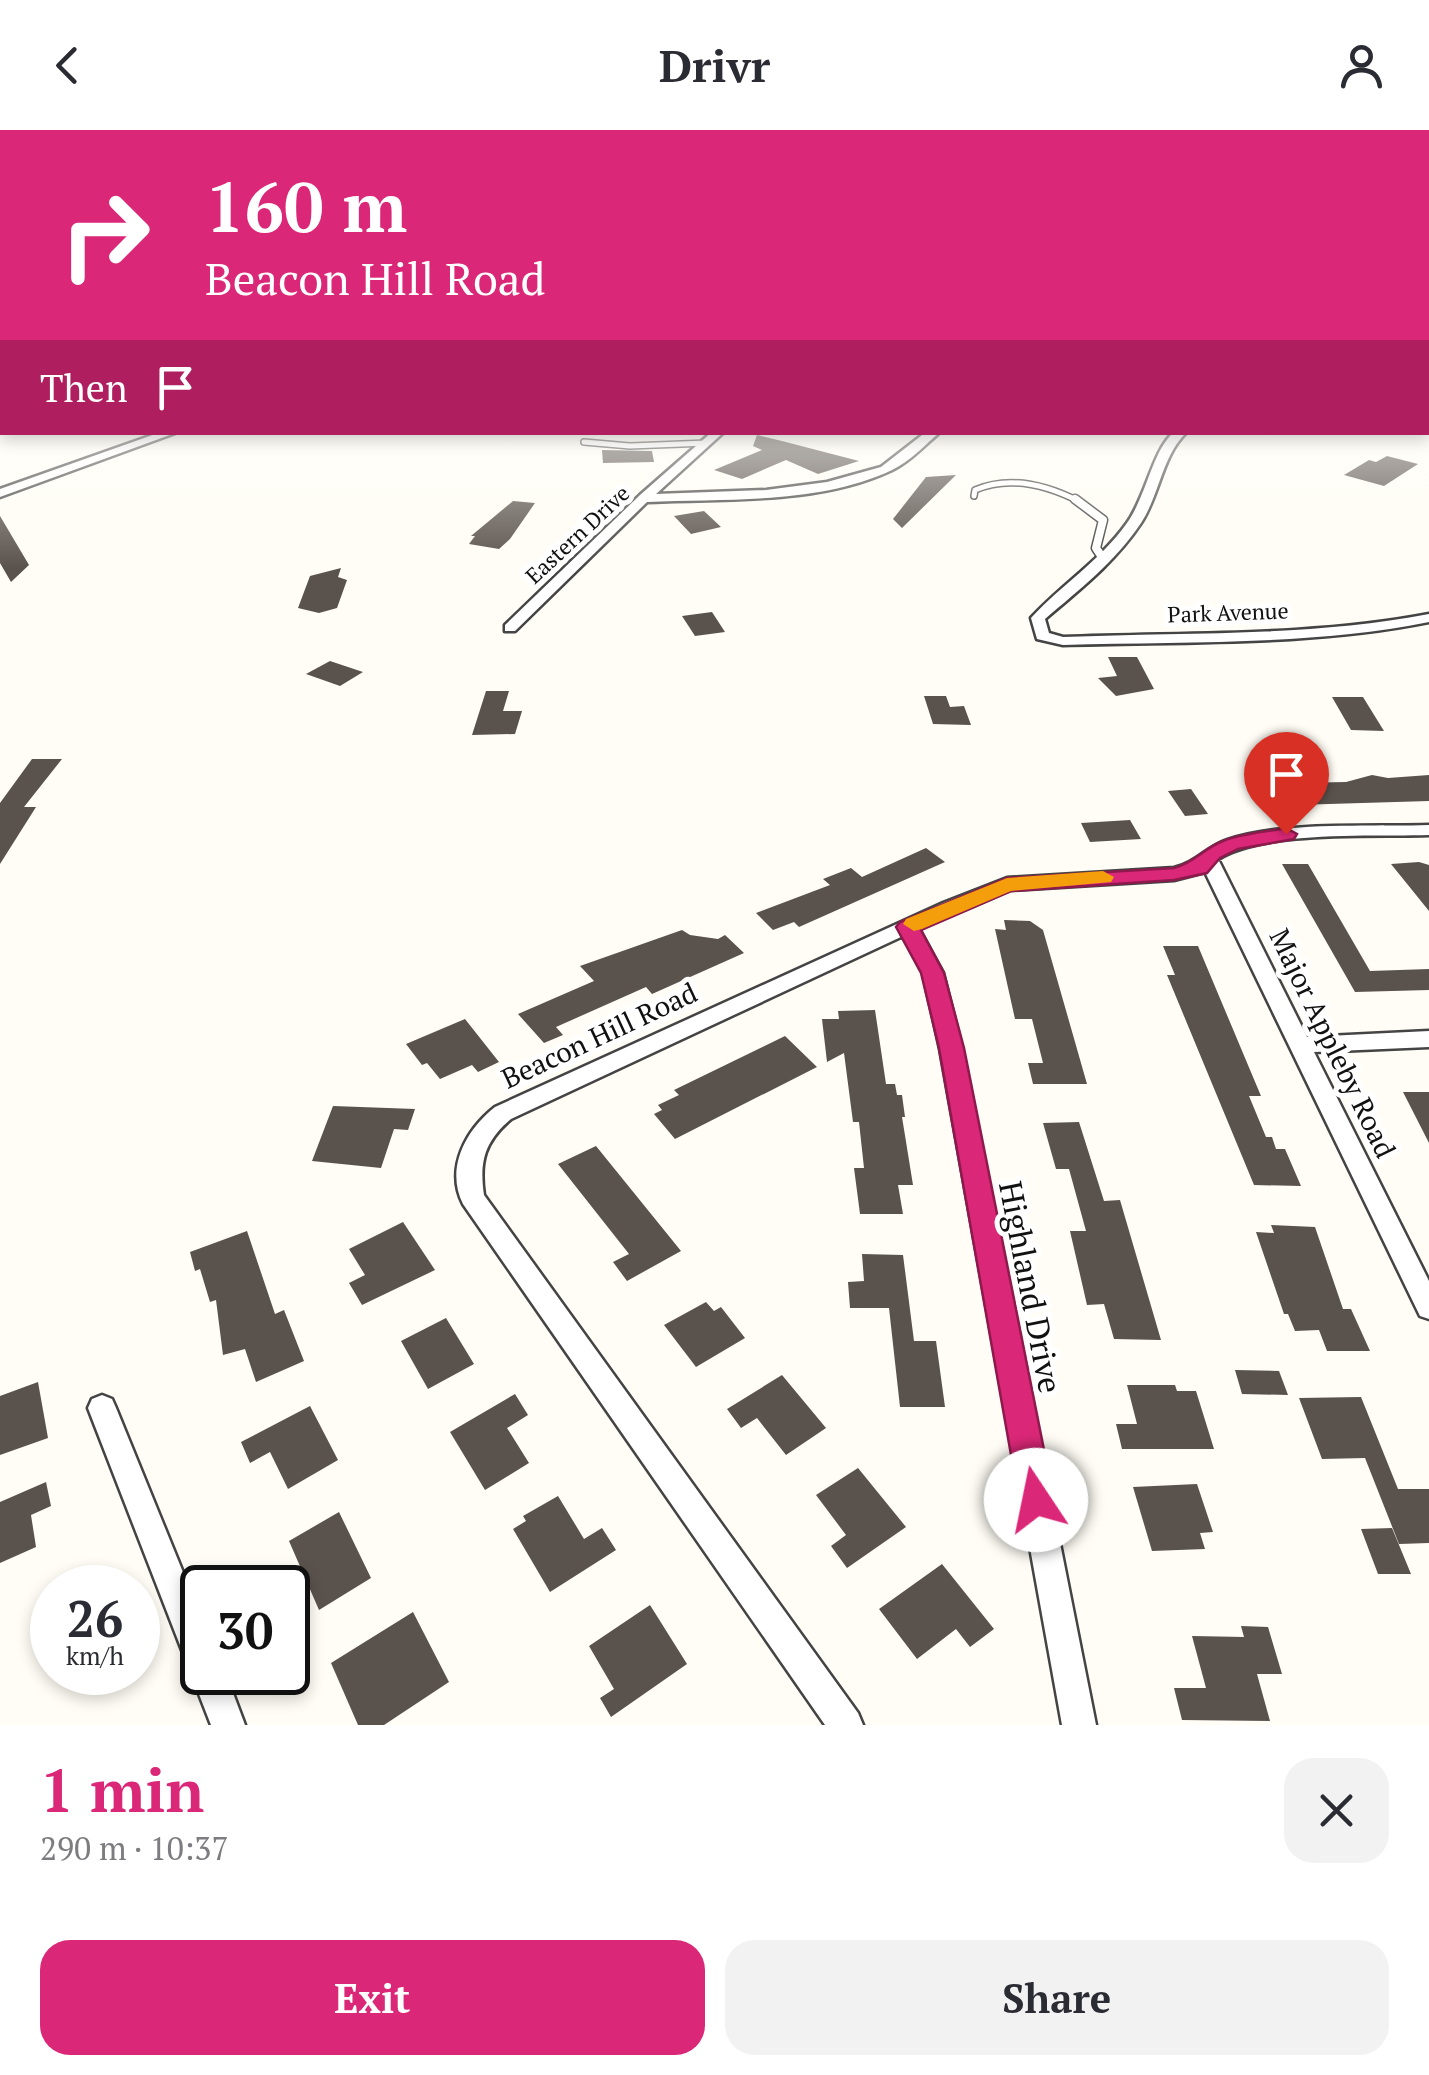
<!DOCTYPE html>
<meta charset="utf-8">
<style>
body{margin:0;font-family:"PT Serif",serif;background:#f2f2f3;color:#2b2b33;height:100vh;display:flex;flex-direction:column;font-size:38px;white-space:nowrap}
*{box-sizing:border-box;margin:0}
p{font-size:32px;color:#7c7c81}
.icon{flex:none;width:55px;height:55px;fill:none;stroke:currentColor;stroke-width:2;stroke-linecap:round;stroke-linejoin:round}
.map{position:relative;height:1595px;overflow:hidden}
.details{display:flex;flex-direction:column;background:#fff;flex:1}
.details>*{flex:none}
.hud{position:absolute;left:0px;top:0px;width:1430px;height:305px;box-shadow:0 5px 15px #0003;background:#db2777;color:#fff;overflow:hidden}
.speed{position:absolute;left:30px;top:1435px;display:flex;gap:20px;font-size:50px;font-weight:700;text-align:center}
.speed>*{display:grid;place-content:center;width:130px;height:130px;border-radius:50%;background:#fff;box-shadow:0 5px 15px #0003;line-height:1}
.speed small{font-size:25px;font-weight:400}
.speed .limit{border:5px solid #111;border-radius:15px;background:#fff;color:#111}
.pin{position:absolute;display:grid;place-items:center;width:85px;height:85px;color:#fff;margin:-102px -42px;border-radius:50% 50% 50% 0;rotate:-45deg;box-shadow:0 0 10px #0007}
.pin .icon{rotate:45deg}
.me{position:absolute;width:110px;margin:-55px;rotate:349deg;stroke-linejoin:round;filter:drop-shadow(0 0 8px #0008)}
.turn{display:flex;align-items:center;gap:35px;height:210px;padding:0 40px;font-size:45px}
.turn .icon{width:130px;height:130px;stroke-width:2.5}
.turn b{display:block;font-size:70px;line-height:85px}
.then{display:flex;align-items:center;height:95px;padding:0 40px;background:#0003;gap:20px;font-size:38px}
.round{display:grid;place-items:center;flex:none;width:105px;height:105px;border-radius:30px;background:#f2f2f3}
.head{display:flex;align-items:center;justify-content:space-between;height:170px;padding:0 40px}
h1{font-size:60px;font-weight:700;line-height:75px;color:#db2777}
.action{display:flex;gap:20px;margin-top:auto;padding:20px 40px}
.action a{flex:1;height:115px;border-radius:30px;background:#db2777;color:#fff;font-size:40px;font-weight:700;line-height:115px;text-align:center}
.action a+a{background:#f2f2f3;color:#2b2b33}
header{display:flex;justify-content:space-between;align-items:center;height:130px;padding:0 40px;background:#fff;font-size:45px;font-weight:700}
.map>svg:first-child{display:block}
.building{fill:#5a524d}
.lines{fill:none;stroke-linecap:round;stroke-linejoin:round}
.service-far1-casing{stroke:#444;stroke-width:8}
.service-casing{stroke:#444;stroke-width:11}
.minor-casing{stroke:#444;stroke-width:5}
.service-far1{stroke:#fff;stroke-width:5}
.service{stroke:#fff;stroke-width:8}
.minor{fill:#fff;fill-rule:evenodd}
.route{fill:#db2777;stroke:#8e194d;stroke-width:2.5}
.slow{fill:#f59e0b}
.labels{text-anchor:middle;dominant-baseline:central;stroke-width:10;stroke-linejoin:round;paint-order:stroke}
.far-street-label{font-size:22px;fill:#111;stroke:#fff}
.street-label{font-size:28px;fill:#111;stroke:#fff}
.near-street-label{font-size:32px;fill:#111;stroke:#fff}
</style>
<header><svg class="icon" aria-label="back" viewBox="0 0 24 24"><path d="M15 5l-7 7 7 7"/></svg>Drivr<svg class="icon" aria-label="person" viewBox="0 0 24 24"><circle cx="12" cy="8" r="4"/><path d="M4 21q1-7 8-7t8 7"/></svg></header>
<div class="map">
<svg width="1429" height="1595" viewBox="0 0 1429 1595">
<rect width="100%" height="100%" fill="#fffdf5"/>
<!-- building -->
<path class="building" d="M757,305l25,6 77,20 -41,13 -32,-14 -44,19 -28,-9 48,-20 -9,-4z
M602,320l50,1 2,11 -51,1z
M1387,326l31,8 -34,22 -40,-11 25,-15 7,2z
M956,345l-54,53 -9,-9 33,-42z
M513,371l22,2 -25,36 -11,10 -30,-5 6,-8h-4z
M704,381l17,16 -30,7 -17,-18z
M0,386l29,49 -18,17 -11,-19z
M341,438l-3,9 9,3 -10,28 -18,5 -21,-5 12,-32z
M712,482l13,20 -30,4 -13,-20z
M1108,527h29l17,32 -38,7 -18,-18 19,-2z
M330,531l33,11 -23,14 -34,-12z
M486,561h23l-6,20h19l-7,23 -43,1z
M924,566h22l4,11 14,-1 7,19 -38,-1z
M1332,567h31l21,34 -33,-1z
M32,629h30l-38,48h12l-36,57v-61z
M1372,645l16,3 41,-3v26l-167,5 -13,-22 97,-2z
M1191,659l15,22 2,3 -23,2 -17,-25z
M1130,690l11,19 -51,3 -9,-19z
M926,718l19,14 -146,65 -5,-5 -21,8 -17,-17 74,-28 -7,-6 28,-11 11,9z
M1419,732l10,3v46l-38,-47z
M1282,734h26l62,107 59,-2v21l-74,2z
M1004,790l26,1 13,9 44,154h-54l-5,-21h15l-11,-44h-17l-20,-90 11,1z
M682,800l8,5 28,4 7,-4 19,18 -92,41 -6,-7 -90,40 7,8 -19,8 -26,-29 76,-33 -14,-15z
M1163,816h35l63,150h-12l17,41h6l4,12h9l16,37 -47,-1 -87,-210h8z
M875,880l11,74h9l2,11h5l3,22h-3l11,68h-15l5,29h-43l-6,-46h10l-5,-46h-6l-9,-69 -17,9 -5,-43h17l-1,-8z
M465,889l34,43 -21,10 -6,-7 -32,14 -13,-16 -5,2 -16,-21z
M785,906l32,31 -142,72 -21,-25 8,-4 -4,-5 21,-10 -5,-5z
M1403,962h26v51z
M333,976l82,3 -7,21 -14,-1 -13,39 -69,-7z
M1079,992l25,79 16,-1 41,140 -47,-1 -10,-35 -17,1 -17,-74h16l-17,-62h-13l-13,-46z
M596,1016l85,105 -54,30 -14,-19 16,-8 -71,-90z
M403,1092l32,48 -73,35 -13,-22 16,-8 -16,-26z
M1271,1095l44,2 28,82h8l19,42h-43l-8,-21 -24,1 -7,-17h-4l-28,-82 18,1z
M247,1101l28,83 9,-4 20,51 -48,21 -11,-33 -22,6 -7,-55 -6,2 -10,-33 -5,2 -5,-19z
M862,1124l41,1 11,86h22l9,66h-45l-11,-99h-39l-2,-26 16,-1z
M706,1172l8,9 7,-4 24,31 -49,29 -32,-42z
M446,1188l28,46 -46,25 -27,-48z
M1235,1240l44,1 9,24 -46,-1z
M782,1245l44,53 -40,27 -29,-37 -16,10 -14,-19z
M38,1252l10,56 -48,17v-59z
M1127,1255h48l2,6h19l18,58h-92l-6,-25h21z
M515,1264l13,21 -21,13 22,35 -44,27 -35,-58z
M1361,1267l37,92h31v54l-30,1 -34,-86 -43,1 -23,-61z
M310,1276l28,54 -50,29 -18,-37 -20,11 -9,-21z
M858,1338l48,59 -59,41 -16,-22 15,-11 -30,-40z
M46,1352l5,24 -20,9 5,32 -36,16v-61z
M1197,1354l16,48 -13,1 5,16 -53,2 -19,-64z
M558,1366l26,43 18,-11 14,22 -66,42 -37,-63 13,-8 -3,-5z
M339,1382l32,66 -52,32 -30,-69z
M1392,1398l19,46h-33l-17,-45z
M942,1434l52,65 -24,18 -14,-18 -39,30 -38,-50z
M650,1475l37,59 -76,53 -11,-19 14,-9 -25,-43z
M413,1482l36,70 -65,43h-26l-27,-62z
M1241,1496l27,1 14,47h-25l13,47 -88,-1 -8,-32h32l-14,-52 52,1z"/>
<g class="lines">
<!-- service-far1 casing -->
<g class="service-far1-casing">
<path id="service-far1" d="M584,312l46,4 77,-3
M974,366l1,-6c35,-15 72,-5 105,12"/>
</g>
<!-- service casing -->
<g class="service-casing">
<path id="service" d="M1075,369l28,21 -7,28 8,12"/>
</g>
<!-- minor casing -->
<g class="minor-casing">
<path id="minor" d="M161,302h17l-178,65v-8z
M712,302h12l-68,62 110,-4 61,-8 54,-15 45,-35h14c-15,13 -31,30 -48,38 -74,35 -166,28 -245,32l-132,129h-10v-6l135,-130z
M1174,302h13c-25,23 -27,62 -46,91 -25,38 -62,67 -96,96l4,14 14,4c121,-5 247,0 366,-23v8c-119,24 -245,19 -366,23l-26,-6 -6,-21c30,-33 69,-57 96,-95 20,-28 25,-72 47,-91z
M1429,695v10c-57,2 -164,-5 -211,24l89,178 122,-6v16l-115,5 115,229v38l-9,-3 -215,-444 -31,8 -164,10 -91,39 24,44 19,76 134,676h-34l-122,-676 -17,-76 -20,-37 -392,183c-26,22 -32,42 -27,76l374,518 5,12h-38l-362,-521c-18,-36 3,-74 32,-97l448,-204 64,-25 167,-10c22,-5 32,-21 53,-28 56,-19 143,-13 202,-15z
M102,1265l10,4 4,9 86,211v53h23l20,53h-34l-123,-317 4,-9z"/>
</g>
<!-- service-far1 -->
<use href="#service-far1" class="service-far1"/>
<!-- service -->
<use href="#service" class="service"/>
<!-- minor -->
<use href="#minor" class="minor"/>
</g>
<!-- sky -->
<linearGradient id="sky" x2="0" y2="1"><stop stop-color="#95c6ee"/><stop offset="0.49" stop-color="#fffefa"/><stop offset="1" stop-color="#fffefa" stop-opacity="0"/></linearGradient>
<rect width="1429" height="439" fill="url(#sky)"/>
<!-- route -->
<path class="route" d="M1286,698l11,6 -3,5 -56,10 -18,9 -13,15 -33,7 -163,11 -90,39 23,43 20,75 90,452 -5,12 -13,4 -12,-4 -5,-12 -80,-452 -18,-75 -25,-46 4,-5 107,-44 167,-10c20,-5 30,-20 49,-27 19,-8 43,-9 63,-13z"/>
<!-- slow -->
<path class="slow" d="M1103,741l11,6 -3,5 -100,9 -89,38 -8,2 -11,-7 3,-5 101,-41z"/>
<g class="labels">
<!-- far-street labels -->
<g class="far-street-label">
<text transform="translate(577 404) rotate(-43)">Eastern Drive</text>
<text transform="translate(1228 482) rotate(-2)">Park Avenue</text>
</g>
<!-- street labels -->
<g class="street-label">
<text transform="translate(599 905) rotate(-25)">Beacon Hill Road</text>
<text transform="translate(1333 913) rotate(64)">Major Appleby Road</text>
</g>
<!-- near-street labels -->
<g class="near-street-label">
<text transform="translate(1031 1157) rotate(79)">Highland Drive</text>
</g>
</g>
</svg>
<div class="speed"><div>26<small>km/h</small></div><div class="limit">30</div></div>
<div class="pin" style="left:1286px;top:704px;background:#d93025"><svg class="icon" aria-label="arrive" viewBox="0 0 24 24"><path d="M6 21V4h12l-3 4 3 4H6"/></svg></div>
<svg class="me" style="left:1036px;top:1370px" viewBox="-20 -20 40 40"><circle r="19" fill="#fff"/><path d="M0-13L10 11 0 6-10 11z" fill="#db2777"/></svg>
<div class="hud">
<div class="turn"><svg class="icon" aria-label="right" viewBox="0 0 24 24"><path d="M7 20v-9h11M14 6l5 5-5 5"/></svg><div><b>160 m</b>Beacon Hill Road</div></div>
<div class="then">Then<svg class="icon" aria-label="arrive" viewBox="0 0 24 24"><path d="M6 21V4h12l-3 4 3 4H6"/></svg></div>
</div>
</div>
<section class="details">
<div class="head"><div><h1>1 min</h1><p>290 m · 10:37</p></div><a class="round"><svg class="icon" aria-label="close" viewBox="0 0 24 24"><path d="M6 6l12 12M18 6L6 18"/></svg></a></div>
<div class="action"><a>Exit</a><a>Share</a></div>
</section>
